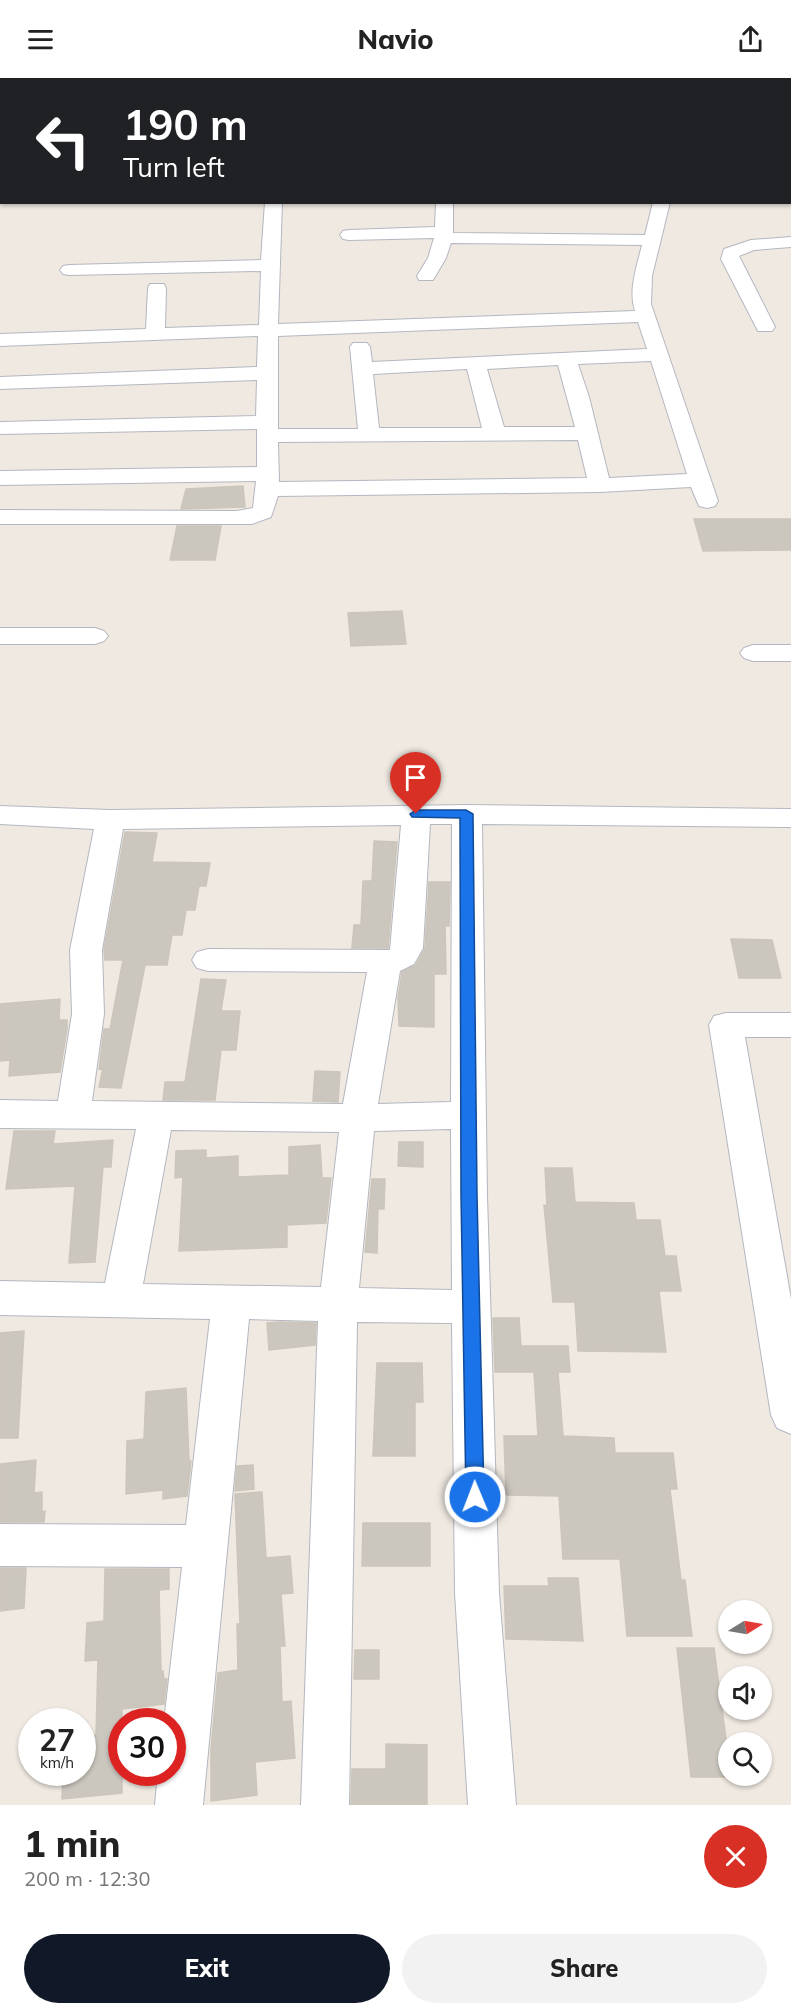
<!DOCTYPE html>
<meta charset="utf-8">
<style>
body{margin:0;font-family:Mulish,sans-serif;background:#f2f2f2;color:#222;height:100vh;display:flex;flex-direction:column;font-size:22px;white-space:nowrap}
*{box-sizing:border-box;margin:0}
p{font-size:20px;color:#767676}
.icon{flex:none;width:33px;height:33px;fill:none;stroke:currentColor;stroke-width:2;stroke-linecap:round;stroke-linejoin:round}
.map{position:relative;height:1727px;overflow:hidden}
.details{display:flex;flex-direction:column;background:#fff;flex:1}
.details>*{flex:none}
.guide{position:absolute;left:0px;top:0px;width:792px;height:126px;box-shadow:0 2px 4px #0004;background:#202124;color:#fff;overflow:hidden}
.needle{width:39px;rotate:79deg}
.buttons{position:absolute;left:718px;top:1522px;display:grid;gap:12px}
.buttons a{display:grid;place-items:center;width:54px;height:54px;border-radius:50%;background:#fff;box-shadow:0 2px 4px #0004;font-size:30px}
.speed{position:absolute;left:18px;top:1630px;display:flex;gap:12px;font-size:30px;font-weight:700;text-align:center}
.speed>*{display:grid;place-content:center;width:78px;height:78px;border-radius:50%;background:#fff;box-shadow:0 2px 4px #0004;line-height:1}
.speed small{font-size:15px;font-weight:400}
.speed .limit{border:9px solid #d22;background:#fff;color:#111}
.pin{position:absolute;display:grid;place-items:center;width:51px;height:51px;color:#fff;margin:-62px -26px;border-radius:50% 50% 50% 0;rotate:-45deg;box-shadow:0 0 6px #0007}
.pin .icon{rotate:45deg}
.me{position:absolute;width:66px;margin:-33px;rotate:359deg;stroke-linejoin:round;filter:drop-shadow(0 0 4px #0008)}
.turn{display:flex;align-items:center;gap:21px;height:126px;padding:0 24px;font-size:27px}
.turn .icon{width:78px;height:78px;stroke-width:2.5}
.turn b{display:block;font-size:42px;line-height:51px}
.round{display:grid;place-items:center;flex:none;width:63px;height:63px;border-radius:32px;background:#f2f2f2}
.headline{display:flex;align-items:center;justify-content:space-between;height:102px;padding:0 24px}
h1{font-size:36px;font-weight:800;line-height:45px}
.action{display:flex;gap:12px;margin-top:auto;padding:12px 24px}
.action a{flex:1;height:69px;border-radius:36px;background:#111827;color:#fff;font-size:24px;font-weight:800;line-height:69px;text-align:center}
.action a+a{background:#f2f2f2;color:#222}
header{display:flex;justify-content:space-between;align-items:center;height:78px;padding:0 24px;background:#fff;font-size:27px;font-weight:800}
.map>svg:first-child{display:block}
.building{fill:#cbc7bf;stroke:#cbc5ba;stroke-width:1.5}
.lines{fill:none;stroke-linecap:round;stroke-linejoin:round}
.minor-casing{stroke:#b4b7c1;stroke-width:2}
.major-casing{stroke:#c9c9c9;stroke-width:2}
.minor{fill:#fff;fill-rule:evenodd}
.major{fill:#f2d163;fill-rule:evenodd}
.route{fill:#1a73e8;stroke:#114b97;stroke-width:1.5}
</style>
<header><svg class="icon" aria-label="menu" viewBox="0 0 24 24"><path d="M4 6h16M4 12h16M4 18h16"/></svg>Navio<svg class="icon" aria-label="share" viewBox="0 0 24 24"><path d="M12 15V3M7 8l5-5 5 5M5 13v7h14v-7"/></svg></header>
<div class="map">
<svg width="791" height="1727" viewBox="0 0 791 1727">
<rect width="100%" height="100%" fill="#efe9e1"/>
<!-- building -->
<path class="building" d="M243,408l2,21 -64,2 5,-20z
M694,441h97v31l-88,1z
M177,448h44l-6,34h-45z
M402,533l4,33 -55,2 -3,-33z
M125,754l32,1 -5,29 58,1 -4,23h-7l-4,24h-9l-4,25h-10l-5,30h-22l-24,123 -22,-1 4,-19 -4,1 5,-40h6l13,-69h-18l-1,-10z
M374,763l23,1 -9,106h-36l2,-23h7l2,-44h9z
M429,804h21l-1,44h-4l1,48h-12v53l-35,-1 -1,-28 4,-26 14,-7 9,-17z
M731,861l41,1 9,38h-42z
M201,901l25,1 -5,31h19l-4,39h-15l-6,50h-52l2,-18h20z
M60,921l-1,21h8v9l-7,43 -51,4 1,-16 -10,1v-57z
M315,993l25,1 -2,30 -25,-1z
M14,1053h41l-2,13 60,-4 -2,27h-8l-8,95 -26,1 6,-77 -69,3z
M399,1064h24v25l-25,-1z
M320,1067l2,33h9l-5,45 -39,2v22l-108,4 4,-74 -8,1 1,-27 30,-1v8l32,-2v21l51,-2v-28z
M545,1090h27l3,34 59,1 2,17h24l5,36h11l5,35h-22l7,61 -88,-1 -3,-49h-22l-9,-97 3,1z
M372,1101h13l-1,30h-6l-1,44 -12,-1z
M493,1240h26l2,28h47l2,26h-12l5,64 51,2 1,15h58l4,36h-7l11,91h4l7,56h-65l-7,-77h-57l-4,-63 -53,-1 -2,-59h34l-4,-64h-39z
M280,1244l36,1 -1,22 -46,5 -2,-27z
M24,1253l-6,107h-18v-105z
M377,1285h45l1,39h-8v54h-42z
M186,1310l3,73h2l-4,35 -24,3v-9l-37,4 1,-53 17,-2 2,-47z
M36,1382l-2,33 8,-1v20l3,-1 -1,11h-44v-58z
M253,1387l1,24 -19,2 2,-25z
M262,1414l4,66 24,-2 3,37 -12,1 4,52h-5l2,56 9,-1 4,57 -40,4 2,33 -46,6v-52l7,-76 20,-3 -1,-46h3l-5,-130z
M363,1445h67v43h-68z
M0,1490h26l-2,40 -24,3z
M105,1491h64v20l-10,1 2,81h2l1,8h3l-3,25 -42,5v84l-60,6 1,-26h19v-36l14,-2 2,-75 -13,1 2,-38 17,-2z
M548,1500h30l5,63 -77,-2 -2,-53h45z
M677,1570h37l17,129h-40z
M355,1572h24v29h-25z
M386,1666l41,1v60h-76l1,-36h34z"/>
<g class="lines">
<!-- minor casing -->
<g class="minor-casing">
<path id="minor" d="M39,0h14l-15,2z
M102,0h15l-16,2z
M255,0h14v2h-14z
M314,0h14v2h-14z
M616,0h14v2h-14z
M790,16h1v8h-1z
M2,51v10l-2,1v-10z
M265,124h17l-4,122 357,-13c-7,-21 2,-45 7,-66l-191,-2 -5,15 -13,22h-14l-2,-4 11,-18 6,-20 -85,2 -6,-1 -3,-4 3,-4 6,-1 86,-3 1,-25h17v31l192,2 8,-33h17l-18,74 -1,28 67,197 -3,5 -8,2 -8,-2 -8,-19 -91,5 -322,4 -7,21 -19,7h-252v-14l237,1 16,-3 3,-27 -256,4v-14l257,-4v-38l-257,5v-12l256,-6 1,-36 -257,9v-12l257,-10 1,-31 -258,10v-12l146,-5 2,-41 2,-4h14l2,4 -1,40 94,-3 2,-54 -192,4 -6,-1 -3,-4 3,-4 6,-1 192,-5zM638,244l9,27 -275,13 -2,-15 -3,-4h-14l-3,4 8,82h-80v-93zM651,283l36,113 -78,4 -20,-81 -11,-33zM558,287l17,62h-71l-17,-58zM467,291l15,59h-103l-6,-54zM578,362l9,38 -308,4 -1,-40z
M791,159v10l-37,3 -15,6 36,71 -3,4h-14l-37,-72 3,-10 27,-9z
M0,550h95l9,3 4,5 -4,5 -9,3h-95z
M753,567h38v16h-38l-9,-3 -4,-5 4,-5z
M467,727l324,4v18l-309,-3 5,371 12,398 17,212h-48l-13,-212 -3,-270 -95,-1 -8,483h-48l17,-484 -69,-2 -46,486h-48l3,-32h14v-51h-8l18,-155 -182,-1v-42l186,1 24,-206 -210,-4v-34l105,2 31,-154 -136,-1v-28l58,1 14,-87 -2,-64 24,-121 -94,-5v-18l110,4zM430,746h22l-1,278 -73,2 22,-133 14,-7 9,-16zM401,747l-11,125 -182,-1 -11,3 -5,8 5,8 11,3 159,1 -24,132 -251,-3 12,-87 -2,-64 21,-121zM451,1051l1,161 -93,-2 15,-157zM171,1052l168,2 -18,155 -178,-3z
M726,935h65v24h-46l46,262v135l-14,-6 -6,-13 -62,-390 5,-9z"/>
</g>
<!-- major casing -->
<g class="major-casing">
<path id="major" d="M0,94h2v10h-2z
M790,95h1v10h-1z"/>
</g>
<!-- minor -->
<use href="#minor" class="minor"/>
<!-- major -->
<use href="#major" class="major"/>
</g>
<!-- route -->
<path class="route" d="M416,732h50l7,4 4,381 7,302 -2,7 -7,2 -6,-2 -3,-7 -5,-302 -1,-377 -48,-1 -2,-3z"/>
</svg>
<div class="buttons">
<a><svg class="needle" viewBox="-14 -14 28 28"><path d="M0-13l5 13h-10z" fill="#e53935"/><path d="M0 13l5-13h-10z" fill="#767676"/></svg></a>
<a><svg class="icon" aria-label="sound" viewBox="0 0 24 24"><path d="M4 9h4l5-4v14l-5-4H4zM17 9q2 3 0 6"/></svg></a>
<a><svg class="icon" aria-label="search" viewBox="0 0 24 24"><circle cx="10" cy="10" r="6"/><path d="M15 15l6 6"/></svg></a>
</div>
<div class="speed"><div>27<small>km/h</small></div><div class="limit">30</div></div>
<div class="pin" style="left:416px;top:736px;background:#d93025"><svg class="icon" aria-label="arrive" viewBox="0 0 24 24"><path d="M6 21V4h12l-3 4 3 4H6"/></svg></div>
<svg class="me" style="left:475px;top:1419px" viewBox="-20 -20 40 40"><circle r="17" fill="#1a73e8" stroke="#fff" stroke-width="3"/><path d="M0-11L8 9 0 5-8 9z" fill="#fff"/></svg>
<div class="guide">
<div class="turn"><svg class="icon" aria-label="left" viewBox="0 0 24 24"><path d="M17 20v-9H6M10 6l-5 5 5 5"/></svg><div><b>190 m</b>Turn left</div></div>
</div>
</div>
<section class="details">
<div class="headline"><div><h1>1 min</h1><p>200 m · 12:30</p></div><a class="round" style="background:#d93025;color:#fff"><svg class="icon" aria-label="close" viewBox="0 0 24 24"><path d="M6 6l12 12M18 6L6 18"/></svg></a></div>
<div class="action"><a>Exit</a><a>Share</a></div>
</section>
